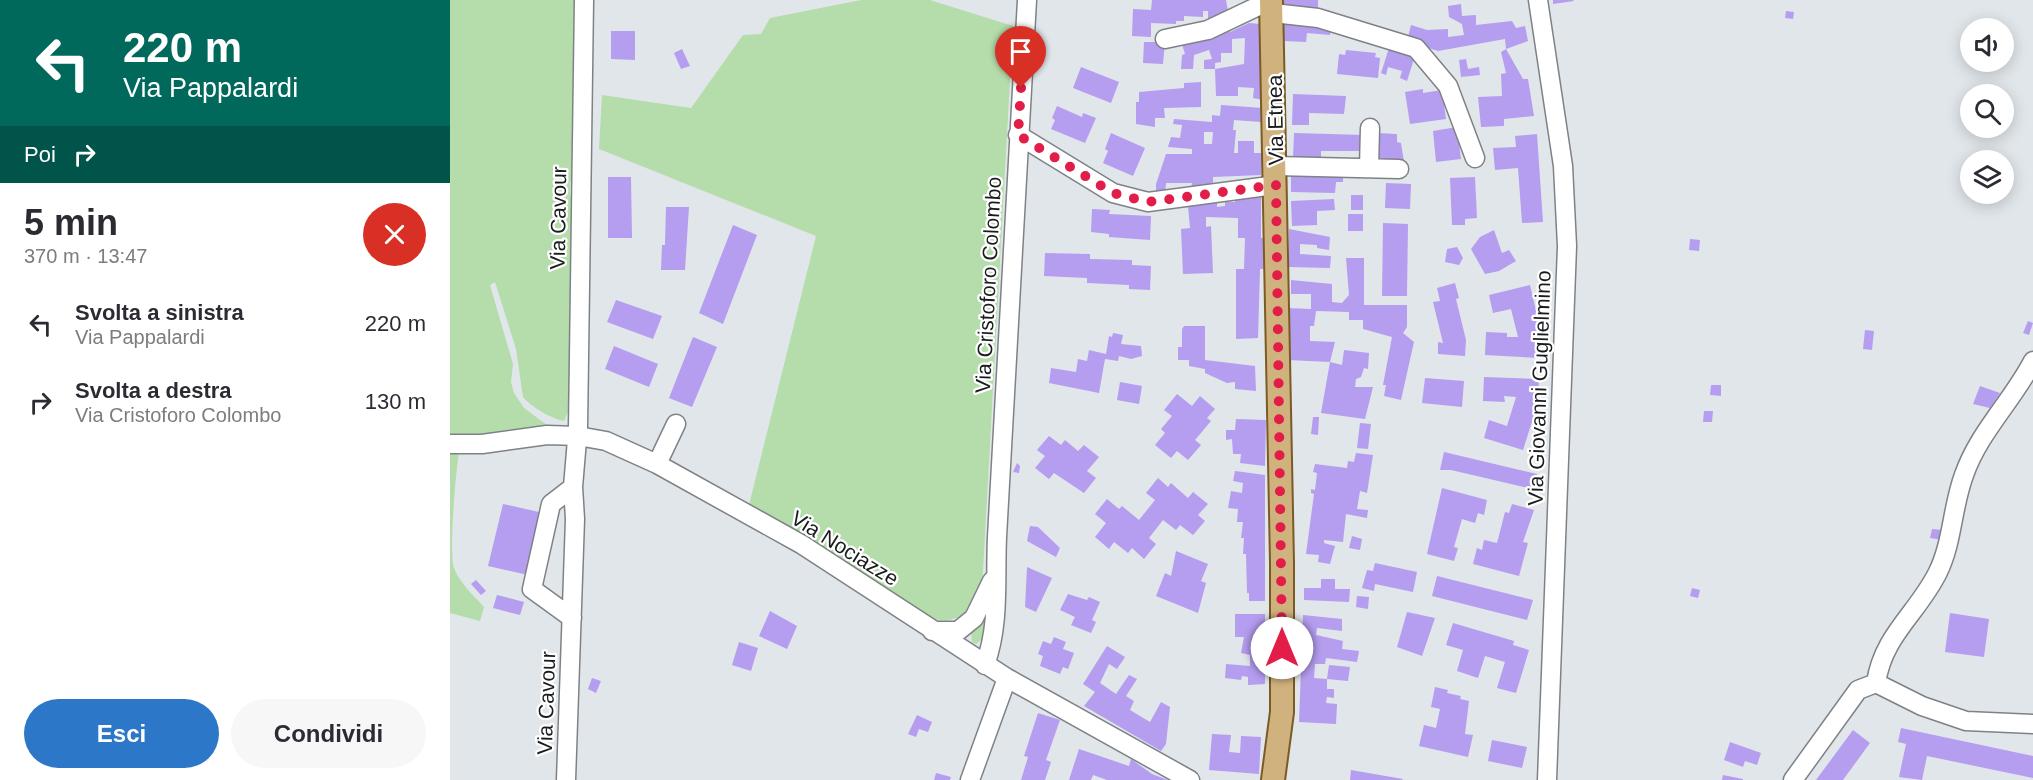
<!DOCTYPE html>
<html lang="it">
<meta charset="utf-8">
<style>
body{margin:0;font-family:Helvetica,sans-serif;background:#f7f7f7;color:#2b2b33;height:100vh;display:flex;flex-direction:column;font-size:22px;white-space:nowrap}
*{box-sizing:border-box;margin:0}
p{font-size:20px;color:#7c7c81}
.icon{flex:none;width:33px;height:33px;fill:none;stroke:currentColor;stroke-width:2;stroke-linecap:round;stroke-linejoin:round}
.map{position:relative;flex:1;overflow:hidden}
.sheet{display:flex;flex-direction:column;background:#fff;width:450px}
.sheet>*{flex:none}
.hud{background:#00695c;color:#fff;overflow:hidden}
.buttons{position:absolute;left:1510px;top:18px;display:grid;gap:12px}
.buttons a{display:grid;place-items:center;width:54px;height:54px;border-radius:50%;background:#fff;box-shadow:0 3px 15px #0003;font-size:30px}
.pin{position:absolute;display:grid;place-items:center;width:51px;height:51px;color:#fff;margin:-62px -26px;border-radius:50% 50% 50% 0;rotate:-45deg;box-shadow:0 0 6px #0007}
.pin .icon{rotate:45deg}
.me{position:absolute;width:66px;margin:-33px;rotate:0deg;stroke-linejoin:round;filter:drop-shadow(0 0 4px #0008)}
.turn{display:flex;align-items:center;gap:21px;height:126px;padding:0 24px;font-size:27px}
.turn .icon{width:78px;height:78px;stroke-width:2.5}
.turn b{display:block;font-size:42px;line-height:51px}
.then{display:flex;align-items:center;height:57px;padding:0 24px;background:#0003;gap:12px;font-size:22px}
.round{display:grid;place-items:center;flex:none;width:63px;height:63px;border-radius:32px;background:#f7f7f7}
.headline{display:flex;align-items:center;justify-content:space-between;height:102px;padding:0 24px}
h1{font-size:36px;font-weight:600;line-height:45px}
.button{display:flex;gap:12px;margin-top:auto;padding:12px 24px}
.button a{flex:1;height:69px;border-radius:36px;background:#2c77c7;color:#fff;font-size:24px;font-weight:600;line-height:69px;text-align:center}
.button a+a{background:#f7f7f7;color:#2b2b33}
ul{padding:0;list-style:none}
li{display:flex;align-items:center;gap:18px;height:78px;padding:0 24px}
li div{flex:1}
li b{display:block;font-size:22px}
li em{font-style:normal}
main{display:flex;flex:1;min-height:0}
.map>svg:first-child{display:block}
.green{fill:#b5ddab}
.building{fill:#b59df0;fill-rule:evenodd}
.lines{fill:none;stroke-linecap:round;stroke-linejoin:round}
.minor-casing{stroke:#7e8286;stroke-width:21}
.major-casing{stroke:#7b5b24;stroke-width:26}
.minor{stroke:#fff;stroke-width:18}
.major{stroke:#d0b27e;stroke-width:22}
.route{stroke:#e11d48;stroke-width:10;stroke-dasharray:0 18}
.labels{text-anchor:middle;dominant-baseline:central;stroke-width:4.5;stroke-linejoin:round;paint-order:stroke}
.street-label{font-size:21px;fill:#191b1c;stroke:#fff}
</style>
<main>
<section class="sheet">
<div class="hud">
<div class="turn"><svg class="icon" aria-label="left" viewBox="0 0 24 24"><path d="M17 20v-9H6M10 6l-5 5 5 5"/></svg><div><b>220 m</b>Via Pappalardi</div></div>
<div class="then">Poi<svg class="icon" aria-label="right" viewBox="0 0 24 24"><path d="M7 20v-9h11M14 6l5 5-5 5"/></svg></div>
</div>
<div class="headline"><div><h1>5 min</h1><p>370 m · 13:47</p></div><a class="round" style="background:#d93025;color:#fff"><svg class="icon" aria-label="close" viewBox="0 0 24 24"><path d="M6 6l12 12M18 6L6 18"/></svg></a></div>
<ul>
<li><svg class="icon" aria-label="left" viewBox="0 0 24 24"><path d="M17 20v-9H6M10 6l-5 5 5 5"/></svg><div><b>Svolta a sinistra</b><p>Via Pappalardi</p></div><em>220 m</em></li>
<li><svg class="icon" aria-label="right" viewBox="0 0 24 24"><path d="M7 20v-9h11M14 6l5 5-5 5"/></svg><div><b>Svolta a destra</b><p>Via Cristoforo Colombo</p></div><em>130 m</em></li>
</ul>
<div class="button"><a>Esci</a><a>Condividi</a></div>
</section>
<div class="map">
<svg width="1583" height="780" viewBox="0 0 1583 780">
<rect width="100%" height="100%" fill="#e1e6ea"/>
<!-- green -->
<path class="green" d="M0,0h126l-2,179 -4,3v13l5,1 -5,211 -6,14c-12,-2 -33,-14 -41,-24l-7,-48 -21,-67 -5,3 23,79 -2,18 3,11 10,15 27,20 -49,8 -52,1z
M411,0h69l83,26 -31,564c-7,17 -21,32 -42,30 -22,-3 -47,-23 -65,-34 -43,-26 -85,-52 -127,-77l68,-273 -217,-87 3,-54 89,13 52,-73 18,-1 9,-16z
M0,451l9,1c-4,29 -9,86 -6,113 4,15 20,30 31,42l-4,14 -30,-8z
M538,608l-3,29 -9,7 -4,-2 -1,-12z"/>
<!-- building -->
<path class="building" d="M702,0h74l3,17 -21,7v-13h-5v6l-19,-1v5h-8v3l-25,-1v14l-19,-1 1,-27 18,1z
M834,0h34v15l-34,-6z
M1103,0h20l1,1 -21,3z
M1011,4l1,12 14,-1v10l36,-4 4,7 9,-2 3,15 -22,8 -1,-10 -67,12 -31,-10 4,-16 16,5 21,-1v8l16,-2 -2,-11 -13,-7 -1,-11z
M1336,11l8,1 -1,7 -8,-1z
M834,20l47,6 -1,9 -23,-2 -1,9 -22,-1z
M799,23l12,1 2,76 -10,-2 1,-10 -16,-1v9h-22l-1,-27 29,-5 1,-26 -13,1v14h-11v9l-6,1v6h-11v-9l8,-1 -3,-9 -15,5 -1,14h-12l1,-14 3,-1 -4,-13 47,-15 2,6z
M161,31h24v29l-24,-1z
M694,42h21l-2,22 -20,-1z
M939,48l26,8 -8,25 -7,-3 2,-7 -14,-4 -2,8 -5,-2z
M232,49l8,17 -9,3 -7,-16z
M1056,49l17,30h5l6,37 -30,3v7l-23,1 -3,-30 24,-1 -1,-22 5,-1 -5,-21z
M896,50l30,3 -1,4 5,1 -2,20 -41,-4 2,-20 6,1z
M1016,59l2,10 11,-2 1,8 -19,2 -2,-17z
M631,67l38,15 -8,21 -38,-15z
M751,82v25l-37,1 1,10h-10v9l-19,-3v-22h3v-10l45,-4v-5z
M973,89v4l19,-3 4,29 -36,5 -5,-32z
M843,94l53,2 -2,18 -35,-1v12h-17z
M771,105l41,3 -1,14 -27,-2 -1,10h3l-2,23h4v-12h16v12h8l-1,22 -48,2v8l-22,6 1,-8h-26l-1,12h-9v-11l10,-30h26v-5l-24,-2 3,-10 9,1 2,-13 -9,-1 1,-5 38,3v-7l8,1zM754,132h9l-1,12h-8z
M607,106l25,11 1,-4 13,5 -11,25 -34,-14 4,-9 -3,-2z
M1007,127l4,32 -25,3 -3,-31z
M661,133l34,15 -12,28 -30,-13 5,-12 -3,-2z
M844,133l71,2 -1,16h-43v9l-28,-1z
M927,133l20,1v8l4,1 3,19 -28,-1z
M1087,134l6,88 -21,1 -4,-55 -23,2 -2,-22 23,-1 -1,-11z
M841,170l52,1v11h-7l-1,11 -44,-1z
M158,177h23l1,61h-24z
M1025,177l2,41 -12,1v6h-13l-2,-47z
M936,183l25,1 -1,25 -25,-1z
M901,195h12v15h-12z
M785,196h26v42h6l-1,31h-6l-2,69 -22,1v-70h8l1,-31h-7v-20l-32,-1v10l5,-1 2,47 -30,1 -2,-45 9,-1 -2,-22 29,-6v7l8,-1v-4h10z
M884,199l1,11 -18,1v14l-25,1 -1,-25z
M216,207h23l-4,63h-24l1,-25h3z
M642,209l18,1 -1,4 42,2 -1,24 -41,-3v-3l-18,-2z
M898,214h15v17h-15z
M933,223l25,1 -1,72h-25z
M283,225l24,10 -34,89 -24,-11z
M839,229l41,8 -1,13 -12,-2v-3l-17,-1v10l31,2 -1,12 -41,-1z
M1044,230l8,23 7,-3 7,11 -17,10 -14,3 -14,-25 9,-12z
M1240,239l10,1 -1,11 -10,-1z
M1007,247l6,11 -4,7 -14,-3 2,-13z
M595,253l45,1v5l42,1v5l19,1 -1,24 -21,-1v-4l-42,-2v-5l-43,-2z
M896,258h18v47h43v22l-4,6 11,9 -13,58 -17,-4 2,-11h-3l9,-48 -29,-8v-9h-14v-8l-33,-1 -2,15h-4v15l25,1 -5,20 12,3 2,-15 25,3 -1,16 -4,-1 -3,9 -5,2 -1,8h18l-8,32 -44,-6 9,-51 -42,-2 -1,-52 24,1v-15h-20v-14l41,4v18l10,1 7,-8z
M1005,283l4,15 -3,1 10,41 -1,16 -27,-2v-12l5,1 -10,-41 7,-1 -3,-13z
M1080,285l11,47 -1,26 -55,-3 1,-23 21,1v4h11l-7,-28 -18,4 -4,-18z
M166,300l46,16 -9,23 -46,-17z
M1578,321l5,2 -4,12 -6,-2z
M734,326h21v34l50,6 1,25 -21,-2v-7l-8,1 -22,-10v-4l-16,-3v-6h-11v-13h4v-18z
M1415,330l9,1 -2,19 -9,-1z
M663,333l10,2 -2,9 20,2 1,10 -11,3 -12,-3 -1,5 -13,-2 -6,34 -50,-10 2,-15 25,4 2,-13 9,2 2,-11 17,4 3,-18 3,1z
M243,337l24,10 -25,60 -23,-9z
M164,346l44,18 -9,23 -44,-18z
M1034,377l55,2 -1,24 -15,47 -39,-12 5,-18 18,6 9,-29 -12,-1 1,6 -22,-1z
M975,378l39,3 -2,26 -40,-4z
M670,382l22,4 -3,18 -22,-4z
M1261,385h10v11l-11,-1z
M1530,386l20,7 -10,15 -17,-4z
M727,394l15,12 8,-10 15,13 -8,9 4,3 -16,19 6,5 -13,15 -11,-9 -6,7 -16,-13 10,-12 -4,-4 11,-13 -8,-6z
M1254,411h9l-1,11h-9z
M863,417h6l-1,18 -7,-1z
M786,419l30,1 -1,46 -25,-3 1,-9h-8l-1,-15 -6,1v-10h9z
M910,423l11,1 -3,25 -11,-1z
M599,436l12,9 4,-5 13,11 6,-6 15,12 -12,14 9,7 -12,15 -30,-20 -5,6 -14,-11 10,-12 -8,-6z
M994,452l93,22 -4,15 -82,-19h-11z
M906,453l17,2 -6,38 -7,-2 -3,18 11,1 -1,8 -21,-4 -3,28 -19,-2v3l11,3 -5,18 -12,-2 1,-7 -13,-1 8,-60 -3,-1v-4l4,1 2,-17 -4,-1 2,-8 32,4 1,-7 6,1z
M567,463l3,3 -1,7 -6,-1z
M785,471l30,4v126h-16v-8h-2l-1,-39h-3l1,-16h-3l2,-16h-6l1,-13 -10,-1 3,-17 11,2 1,-10 -10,-2z
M708,478l10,9 3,-4 17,15 5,-6 15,12 -10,11 7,6 -12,14 -13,-10 -4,5 -13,-10 -14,18 7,6 -12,15 -12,-11 -4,5 -14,-11 -5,7 -14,-12 11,-14 -11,-9 12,-15 12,10 3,-3 17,14 16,-20 -9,-7z
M992,488l45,12 -3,15 -6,-2 -3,10 -13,-4 -8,28 4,1 -4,13 -27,-7z
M53,504l54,12 -15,62 -54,-12z
M1062,504l22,6 -11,32 5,1 -9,33 -46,-12 4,-16 5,2 2,-10 13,3 8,-31 4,1z
M580,526l8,1 22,21 -4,9 -29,-16z
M1482,529l12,1 -1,10 -13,-2z
M902,536l10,3 -2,11 -11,-2z
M726,551l32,13 -7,17 5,2 -8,30 -42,-17 9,-23 6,3z
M925,563l42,9 -4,20 -38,-8 -1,7 -12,-3 5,-18 6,1z
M577,567l25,11 -16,34 -11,-5z
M987,576l96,24 -6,20 -95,-24z
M871,579h14v10h15l-1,13 -45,-2v-12h17z
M26,580l10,11 -5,4 -10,-11z
M1242,588l8,2 -2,8 -8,-2z
M618,594l19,6 2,-3 11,5 -8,18 4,2 -5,11 -20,-8 4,-8 -15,-7z
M47,595l27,7 -4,13 -27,-7z
M907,596l12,1 -1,12 -12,-2z
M320,611l27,15 -10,23 -28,-13z
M957,612l28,6 -13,38 -25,-9z
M1500,613l39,6 -5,38 -39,-5z
M785,614h30v70l-17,1v-8l-6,-1 -1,4 -16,-2 1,-14 24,2v-11l-9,-2 3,-16h-9z
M853,615l39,4v12l-25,-3 -1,7 27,6 -1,8 17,2 -2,11 -31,-4 -1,6h-10l-1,14 13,1v10h7v9l-7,-1 -1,6 11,1 -1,20 -37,-2z
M1003,623l61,18 -1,4 16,5 -13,43 -19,-5 8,-26 -20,-6 -7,22 -21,-7 6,-21 -17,-5z
M604,637l12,5 -3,7 11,4 -6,16 -5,-2 -3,7 -20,-8 3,-10 -5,-2 5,-13 8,3z
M289,642l19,6 -7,23 -19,-6z
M657,646l18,11 -8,12 -8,-5 -9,19 16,11 13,-19 8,4 -11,17 8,5 -4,9 20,12 11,-20 9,5 -4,37 -5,7 -77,-45 11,-14 -12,-8z
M879,665l21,2 -2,14 -21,-2z
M142,678l9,3 -5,12 -8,-4z
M985,687l13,3 -1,3 14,3 -1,3 9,2 -4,33 8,1 -5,22 -49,-11 5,-21 12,3 4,-19 -9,-2z
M588,713l22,7 -14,40 5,2 -6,18h-24l7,-23 -4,-1z
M467,715l15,7 -4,10 -9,-3 -3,8 -8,-3z
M1451,728l132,28v22l-106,-22 -5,24 -23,-3 7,-33 -8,-2z
M1403,730l17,13 -27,37h-27z
M762,734l19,1 -2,17 11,1 1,-17 20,1 -2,37 -50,-4z
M1042,740l35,7 -5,21 -34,-7z
M1280,742l31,11 -4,12 -12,-4 -2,6 -19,-7z
M629,749l50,17 2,-7 21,15 16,6h-61l-14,-5 -2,5h-22z
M901,770l52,9 -1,1h-52z
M486,773l15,4 -1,3h-16z
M1273,775l20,4v1h-21z"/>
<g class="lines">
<!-- minor casing -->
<g class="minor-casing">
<path id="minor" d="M1088,0l25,166 4,80 -20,534
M823,13l45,5 98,30 32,38 27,72
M715,39l43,-9 63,-30
M568,135l95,58 35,9 128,-17
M826,166l123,3
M919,168l1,-40
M0,444h32l65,-9 31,1 28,5 51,23 144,80 206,134 183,102
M207,464l19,-40
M122,618l-40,-29 19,-85 22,-17
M482,631h26l16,-13 18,-37
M535,665c15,-41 10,-85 12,-128l30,-537
M1426,683c7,-48 42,-70 62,-111 15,-31 14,-65 26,-97 15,-43 49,-75 69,-114
M1426,683l46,23 44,15 67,3
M116,780l9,-261 -2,-32 5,-59 6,-428
M520,780l37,-102
M1343,780l65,-90 18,-7"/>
</g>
<!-- major casing -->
<g class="major-casing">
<path id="major" d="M821,0l11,563v149l-9,68"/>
</g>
<!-- minor -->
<use href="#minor" class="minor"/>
<!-- major -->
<use href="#major" class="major"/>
</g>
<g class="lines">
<!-- route -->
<path class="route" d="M571,88l-3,47 95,58 35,9 128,-17 6,463"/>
</g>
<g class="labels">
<!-- street labels -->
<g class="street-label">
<text transform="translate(825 120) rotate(-91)">Via Etnea</text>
<text transform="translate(108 218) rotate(-89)">Via Cavour</text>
<text transform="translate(538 285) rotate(-87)">Via Cristoforo Colombo</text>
<text transform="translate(1089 388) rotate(-88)">Via Giovanni Guglielmino</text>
<text transform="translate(395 548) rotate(32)">Via Nociazze</text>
<text transform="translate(96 703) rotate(-88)">Via Cavour</text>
</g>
</g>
</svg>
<div class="buttons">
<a><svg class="icon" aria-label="sound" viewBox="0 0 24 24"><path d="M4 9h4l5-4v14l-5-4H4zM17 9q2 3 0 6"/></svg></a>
<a><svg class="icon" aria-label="search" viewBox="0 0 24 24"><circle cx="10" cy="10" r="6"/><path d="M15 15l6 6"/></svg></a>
<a><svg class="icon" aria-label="layers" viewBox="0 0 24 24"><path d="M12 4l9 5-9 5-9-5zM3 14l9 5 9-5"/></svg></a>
</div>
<div class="pin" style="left:571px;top:88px;background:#d93025"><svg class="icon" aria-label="arrive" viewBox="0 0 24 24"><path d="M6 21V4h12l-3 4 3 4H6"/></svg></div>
<svg class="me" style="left:832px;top:648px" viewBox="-20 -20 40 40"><circle r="19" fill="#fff"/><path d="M0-13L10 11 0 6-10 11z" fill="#e11d48"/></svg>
</div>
</main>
